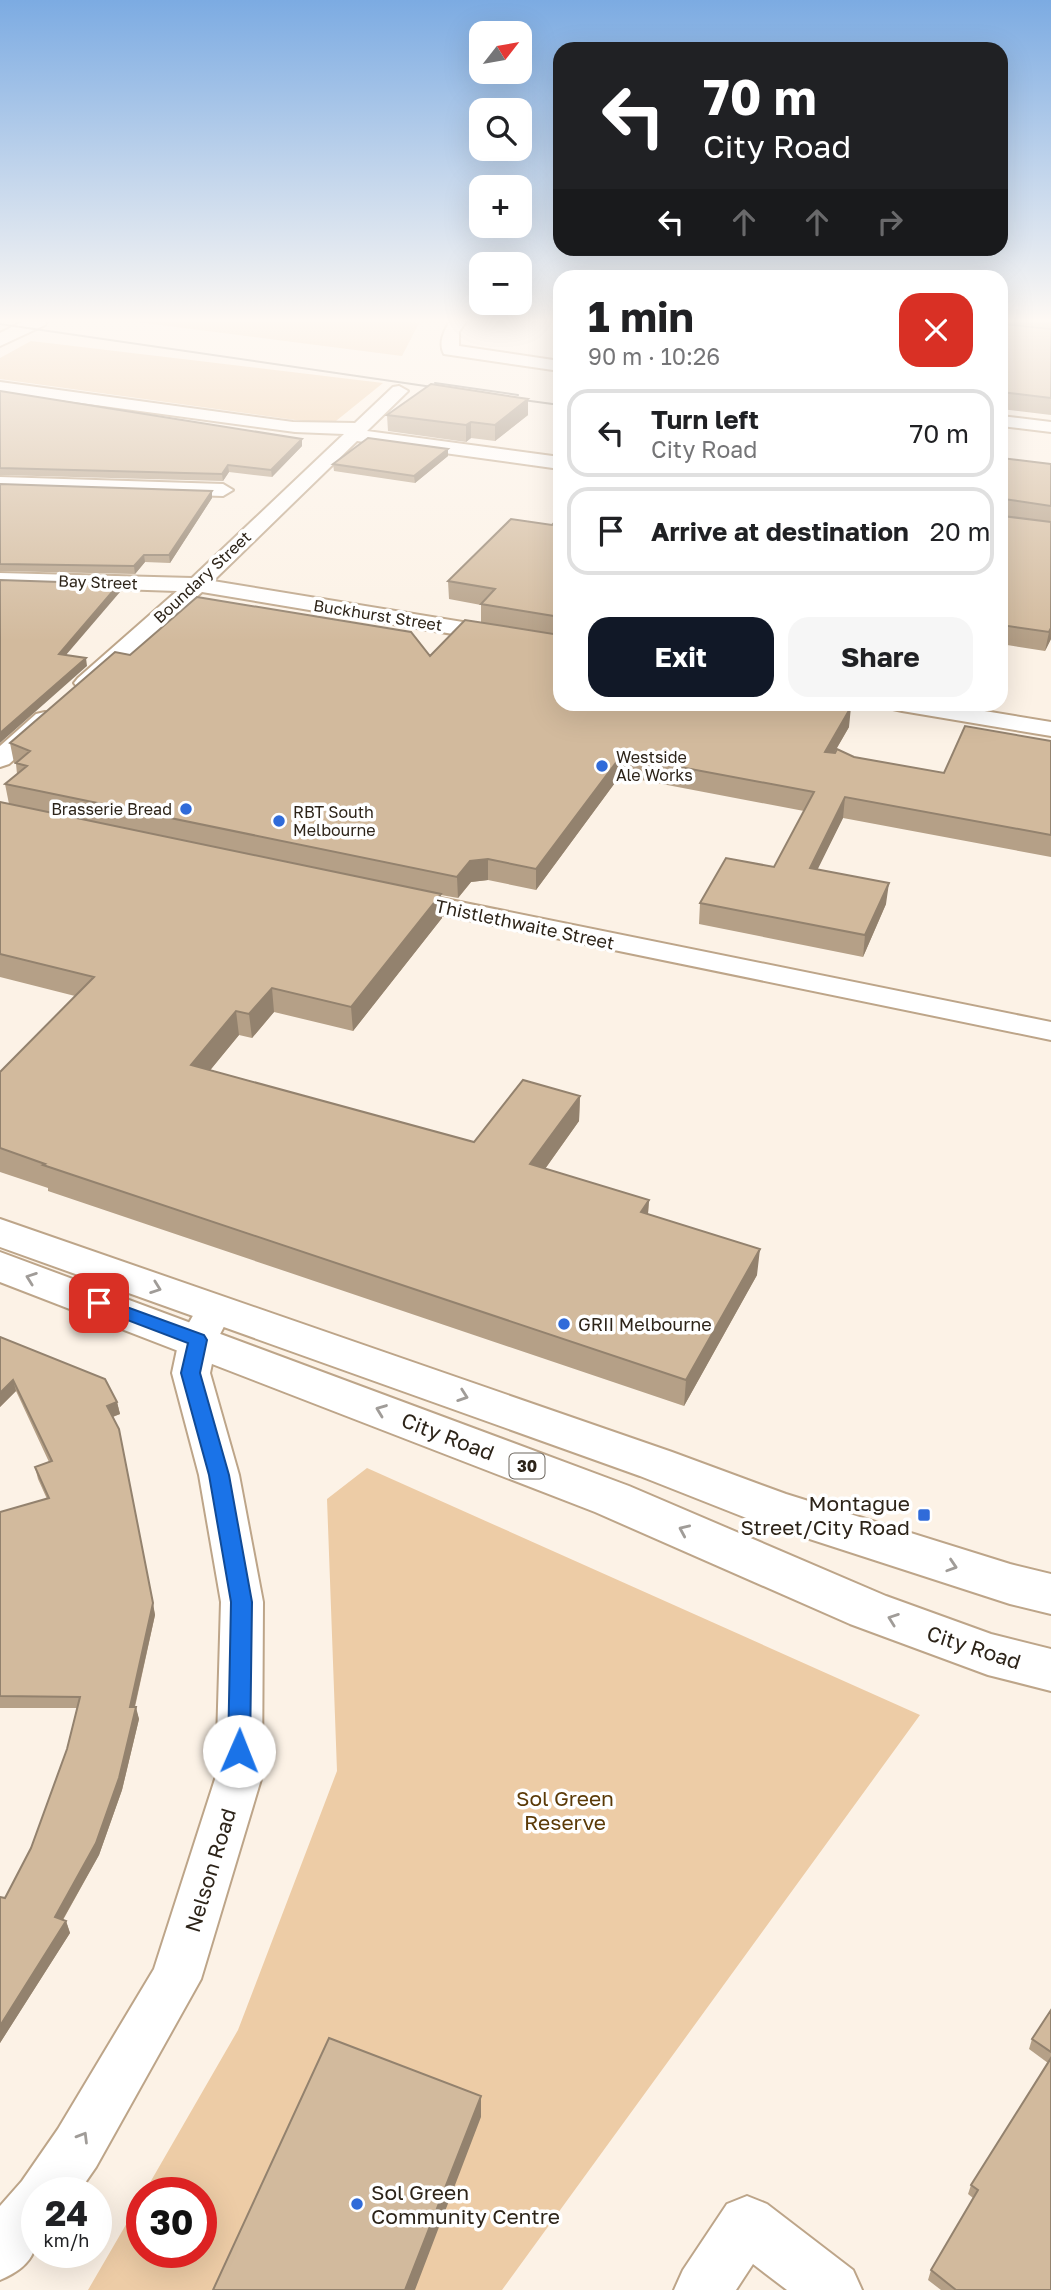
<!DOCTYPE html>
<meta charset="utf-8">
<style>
body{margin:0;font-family:"Golos Text",sans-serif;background:#f6f6f6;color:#202124;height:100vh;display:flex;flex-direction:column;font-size:26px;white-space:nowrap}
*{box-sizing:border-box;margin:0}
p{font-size:23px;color:#757577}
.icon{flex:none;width:38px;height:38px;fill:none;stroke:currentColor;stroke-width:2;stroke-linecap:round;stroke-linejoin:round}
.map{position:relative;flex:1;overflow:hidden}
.panel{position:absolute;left:553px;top:270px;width:455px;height:441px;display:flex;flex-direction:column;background:#fff;border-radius:21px;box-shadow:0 7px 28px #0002}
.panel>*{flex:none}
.hud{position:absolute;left:553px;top:42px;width:455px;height:214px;border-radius:21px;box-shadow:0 7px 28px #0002;background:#202124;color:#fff;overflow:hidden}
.needle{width:46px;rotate:59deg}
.buttons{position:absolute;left:469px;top:21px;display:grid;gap:14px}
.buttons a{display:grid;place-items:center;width:63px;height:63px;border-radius:14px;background:#fff;box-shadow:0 7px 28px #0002;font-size:35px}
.speed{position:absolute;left:21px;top:2177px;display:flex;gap:14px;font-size:35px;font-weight:700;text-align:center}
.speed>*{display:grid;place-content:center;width:91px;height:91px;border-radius:50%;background:#fff;box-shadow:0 7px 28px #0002;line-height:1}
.speed small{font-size:18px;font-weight:400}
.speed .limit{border:10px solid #d22;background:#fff;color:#111}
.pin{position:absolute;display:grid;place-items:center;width:60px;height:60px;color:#fff;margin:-30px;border-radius:14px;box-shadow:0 4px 10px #0006}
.me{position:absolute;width:77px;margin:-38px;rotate:1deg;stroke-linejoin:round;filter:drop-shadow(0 0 5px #0008)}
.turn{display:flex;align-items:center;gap:24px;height:147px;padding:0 35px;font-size:32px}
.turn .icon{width:91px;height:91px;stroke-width:2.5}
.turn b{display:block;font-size:49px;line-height:60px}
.lanes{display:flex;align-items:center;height:66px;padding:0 35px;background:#0003;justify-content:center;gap:35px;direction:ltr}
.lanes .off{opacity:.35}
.round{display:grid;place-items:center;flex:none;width:74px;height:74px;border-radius:21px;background:#f6f6f6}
.head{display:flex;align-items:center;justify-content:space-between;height:119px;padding:0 35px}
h1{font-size:42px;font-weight:700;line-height:52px}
.button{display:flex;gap:14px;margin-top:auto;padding:14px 35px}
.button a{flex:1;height:80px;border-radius:21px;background:#111827;color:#fff;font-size:28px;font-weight:700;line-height:80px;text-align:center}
.button a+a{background:#f6f6f6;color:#202124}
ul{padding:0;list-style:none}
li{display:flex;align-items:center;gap:21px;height:88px;margin:0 14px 10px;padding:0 21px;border:4px solid #e0e0e0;border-radius:21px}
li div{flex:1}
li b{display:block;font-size:26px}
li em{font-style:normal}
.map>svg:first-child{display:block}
.green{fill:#edcca6}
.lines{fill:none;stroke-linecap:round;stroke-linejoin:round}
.street-casing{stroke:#bda589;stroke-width:4}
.secondary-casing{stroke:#bda589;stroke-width:4}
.primary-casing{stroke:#bda589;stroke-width:4}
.street{fill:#fff;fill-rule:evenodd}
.secondary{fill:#fff;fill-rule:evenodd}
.primary{fill:#fff;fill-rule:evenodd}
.tram{stroke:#958c80;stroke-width:2}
.wall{fill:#b5a087}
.shaded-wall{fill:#93826e}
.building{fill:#d2ba9d;stroke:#93826e;stroke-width:2}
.oneway{stroke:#a09c98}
.route{fill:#1a73e8;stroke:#114b97;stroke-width:2}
.poi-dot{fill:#306bd9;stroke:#fff;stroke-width:2.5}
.labels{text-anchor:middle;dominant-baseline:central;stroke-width:7;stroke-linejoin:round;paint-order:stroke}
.far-street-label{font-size:16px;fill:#2d2419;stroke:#fff}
.far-poi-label{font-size:16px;fill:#2d2419;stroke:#fff;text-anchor:start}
.shield{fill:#fff;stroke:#6c665e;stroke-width:2}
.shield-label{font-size:16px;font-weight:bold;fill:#2d2419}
.street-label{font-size:18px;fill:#2d2419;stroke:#fff}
.poi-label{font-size:18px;fill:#2d2419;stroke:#fff;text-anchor:start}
.near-street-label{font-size:21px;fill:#2d2419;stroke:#fff}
.near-poi-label{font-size:21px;fill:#2d2419;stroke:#fff;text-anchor:end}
.near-park-label{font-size:21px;fill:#5b3a07;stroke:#fff}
</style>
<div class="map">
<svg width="1051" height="2290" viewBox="0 0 1051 2290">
<rect width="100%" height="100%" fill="#fcf2e6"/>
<!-- green -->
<path class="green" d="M129,321h270l20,2 -17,33z
M31,341l352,42 -52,42 -331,-46v-21z
M367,1468l553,247 -418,575h-414l54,-93v55h59v-59h-57l94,-163 99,-259 -10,-272z"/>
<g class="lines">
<!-- street casing -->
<g class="street-casing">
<path id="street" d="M450,321h16l-7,11v14l101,15v10l-116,-17c-6,-11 0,-23 6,-33z
M0,382l293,40 62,1 38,-36 6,-1 9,5 -41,40 193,26v12l-203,-28 -144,140 347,57v14l-358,-60 -108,96h-16l-4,-5 4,-5 99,-87 -177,-6v-12l192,5 152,-144 -49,-2 -295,-40z
M1001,416l50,6v10l-50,-6z
M0,477l223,7 10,6 -10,6 -223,-7z
M890,704h52l109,18v14l-149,-25 -9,-2z
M45,712l9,2 3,5 -3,5 -45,40 -9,3v-21l36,-32z
M396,889l655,133v18l-665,-137 -4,-6 4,-6z
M215,1296l13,4 5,9 -16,31 -7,33 29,102 24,127 -1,174 -61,203 -105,188 -18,26h-41c0,42 9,68 -37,87v-74l22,-25 36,-52 96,-160 62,-193 5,-174 -22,-127 -27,-102 7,-33 23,-40z
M747,2196l20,8 86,66 9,20h-75l-34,-26 -17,26h-62l9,-20 44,-66z"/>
</g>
<!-- secondary casing -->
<g class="secondary-casing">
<path id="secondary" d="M24,321h23l-2,4 -45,21v-13z"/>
</g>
<!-- primary casing -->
<g class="primary-casing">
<path id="primary" d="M0,1219l672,233 114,42 224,70 41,10v40l-41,-10 -256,-83 -114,-45 -640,-229z
M0,1252l629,234 257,110 105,38 60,15v42l-63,-16 -138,-51 -255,-112 -595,-230z"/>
</g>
<!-- street -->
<use href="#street" class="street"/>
<!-- secondary -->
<use href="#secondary" class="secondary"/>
<!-- primary -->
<use href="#primary" class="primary"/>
<!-- tram -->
<path class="tram" d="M0,324l446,65
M435,383l83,12
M508,398l52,7"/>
</g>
<!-- wall -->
<path class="wall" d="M1001,321h50v7l-48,-5v1l48,5v86l-50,-6z
M0,391l302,55 -30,31 -43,-5 -6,9 -223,-6z
M387,415h141l-33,26 -24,-3 -5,4 -78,-11z
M448,456l-33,27 -81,-12 -1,-7z
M1001,458l50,6v175l-6,12 -44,-7z
M0,484l212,7v7l-42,65 -25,-1 -10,12 -135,-3z
M560,517v187l289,23 -15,26 110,20 107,-32v116l-208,-39 -26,51 69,35 -23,53 -164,-33 1,-21 74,-36 30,-56 -184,-35 -84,114 -48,-10 -17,2 -13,16 -17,-3 1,23 -89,113 -79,-19 -22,26 -13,-3 -29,35 264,72 106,-46 -1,25 -34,48 104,31 -1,14 109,61 -73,131 -636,-215v-3l-48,-16v-100l75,-76 -75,-19v-175l9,2 -4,-20 12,-10 -1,-10 -2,-1 -4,-20 120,-88 300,1 51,-34v-17l-32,-6 -1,-18 104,-56z
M0,1337l117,65 3,12 -7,3 42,198 -20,92 4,12 -17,71 -23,65 -36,65 3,1 4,12 -70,110v-146l5,1 26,-50 36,-99 10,-41h-77v-196l47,-13 -9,-20 -3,-12 14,-5 -33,-71 -16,16z
M1051,2010v280h-110l-13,-10 3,-10 42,-72 -5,-4 3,-9 77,-122 -19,-14 3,-10z"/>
<!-- shaded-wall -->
<path class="shaded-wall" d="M528,399v16l-33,26v-16z
M471,422v16l-5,4v-17z
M302,439v7l-30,31 -1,-7z
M448,449v7l-33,27 -1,-7z
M228,465l1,7 -6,9 -1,-7z
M212,491v7l-42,65 -1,-8z
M144,555l1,7 -10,12 -1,-8z
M119,584l1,8 -60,70 -1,-8z
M1051,628v11l-6,12 4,-19z
M86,658l1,8 -87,77v-10z
M851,707l-2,20 -26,45 2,-20z
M621,756l-1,20 -84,114v-21z
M845,797l-2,21 -35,71 2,-21z
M488,859v21l-17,2 -13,16 -1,-21 13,-16z
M889,883l-3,21 -23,53 2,-22z
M441,894l1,24 -89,113 -2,-24z
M272,988l2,24 -22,26 -3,-24z
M236,1011l3,24 -45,55 -3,-25z
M580,1096l-1,25 -49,69v-26z
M649,1200l-2,26 -6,-14z
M760,1249l-3,26 -73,131 2,-26z
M13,1380l3,11 -16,16v-14z
M117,1402l3,12 -11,4 -2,-12z
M153,1603l2,12 -23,103 -2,-11z
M136,1707l3,12 -17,71 -23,65 -41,73 -3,-11z
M66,1921l4,12 -70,110v-17z
M481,2096v21l-66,173h-10z"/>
<!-- building -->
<path class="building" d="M1001,321h1l1,3 48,5v69l-50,-6z
M431,384l97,15 -33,26 -24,-3 -5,3 -79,-10z
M0,391l302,48 -31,31 -43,-5 -6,9 -222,-6z
M368,438l80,11 -34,27 -81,-12z
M1001,458l50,6v42l-47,-7 -3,3 2,14 48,6v106l-2,4 -48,-7z
M0,484l212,7 -43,64h-25l-10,11 -134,-2z
M560,517v100l-79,-13 14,-15 -47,-8 63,-62 41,6z
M0,580l119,4 -60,70 27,4 -86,75z
M197,597l214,35 19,24 35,-36 95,15v69h269l22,3 -26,45 10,1 2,-4 17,8 90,16 21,-47 86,15v94l-206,-38 -35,71 79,15 -24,52 -165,-32 26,-45 48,9 40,-75 -193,-36 -85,113 -48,-10 -18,2 -13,16 -452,-93 22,-18 -11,-3 14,-12 -20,-8 105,-91 15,3z
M0,802l441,92 -90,113 -79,-19 -23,26 -13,-3 -45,54 283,77 49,-62 57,16 -50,68 119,36 -8,12 119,37 -74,131 -643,-215 2,-1 -45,-16v-76l94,-95 -94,-23z
M0,1337l105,42 12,23 -10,4 12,23 34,174 -23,104h6l-17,71 -23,65 -41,74 11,4 -66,105v-129l5,1 26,-50 36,-99 13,-52 -80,-1v-184l49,-14 -14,-31 17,-6 -39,-81 -13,13z
M1051,2010v42l-19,-13z
M329,2038l152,58 -76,194h-192z
M1051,2058v232h-95l-25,-20 47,-80 -7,-5z"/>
<!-- one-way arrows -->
<defs><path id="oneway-chevron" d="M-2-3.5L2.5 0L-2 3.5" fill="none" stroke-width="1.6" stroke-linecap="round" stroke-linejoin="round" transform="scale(1.75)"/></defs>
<g class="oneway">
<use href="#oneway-chevron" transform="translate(31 1278) rotate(-160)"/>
<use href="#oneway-chevron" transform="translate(156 1288) rotate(20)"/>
<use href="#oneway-chevron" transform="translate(463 1396) rotate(19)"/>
<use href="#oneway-chevron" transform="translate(381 1410) rotate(-159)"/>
<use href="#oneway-chevron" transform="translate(684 1530) rotate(-156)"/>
<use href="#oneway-chevron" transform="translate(952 1566) rotate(18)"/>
<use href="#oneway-chevron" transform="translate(893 1619) rotate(-160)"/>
<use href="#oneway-chevron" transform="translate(83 2137) rotate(-59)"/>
</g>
<!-- sky -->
<linearGradient id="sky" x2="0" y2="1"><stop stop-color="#7cabe2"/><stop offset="0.5" stop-color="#fef9f4"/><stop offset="1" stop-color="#fef9f4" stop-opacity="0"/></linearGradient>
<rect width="1051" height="641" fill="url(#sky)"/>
<!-- route -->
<path class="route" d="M99,1297l105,38 3,5 -7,33 29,102 23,127 -2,149 -3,7 -8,3 -8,-3 -3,-7 3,-149 -22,-127 -28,-102 7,-30 -95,-36 -3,-4 3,-4z"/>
<!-- markers -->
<g class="poi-dot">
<circle cx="602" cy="766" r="7"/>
<circle cx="186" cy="809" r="7"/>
<circle cx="279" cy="821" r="7"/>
<circle cx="564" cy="1324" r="7"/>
<rect x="917" y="1508" width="14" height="14" rx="3.5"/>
<circle cx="357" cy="2204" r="7"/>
</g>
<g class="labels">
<!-- far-street labels -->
<g class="far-street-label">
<text transform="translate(202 577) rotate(-43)">Boundary Street</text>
<text transform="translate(98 582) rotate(2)">Bay Street</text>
<text transform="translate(378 615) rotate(9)">Buckhurst Street</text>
</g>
<!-- far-poi labels -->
<g class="far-poi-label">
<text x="616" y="757">Westside<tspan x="616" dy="18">Ale Works</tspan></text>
<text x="172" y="809" text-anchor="end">Brasserie Bread</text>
<text x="293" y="812">RBT South<tspan x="293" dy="18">Melbourne</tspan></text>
</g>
<!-- shield labels -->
<rect class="shield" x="509.5" y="1453.5" width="35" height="25" rx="5"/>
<g class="shield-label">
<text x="527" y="1466">30</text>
</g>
<!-- street labels -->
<g class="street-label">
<text transform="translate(525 924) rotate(12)">Thistlethwaite Street</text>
</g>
<!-- poi labels -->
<g class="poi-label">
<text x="578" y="1324">GRII Melbourne</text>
</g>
<!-- near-street labels -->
<g class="near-street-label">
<text transform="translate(448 1436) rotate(21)">City Road</text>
<text transform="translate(974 1647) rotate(18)">City Road</text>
<text transform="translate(210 1870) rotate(-73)">Nelson Road</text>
</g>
<!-- near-poi labels -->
<g class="near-poi-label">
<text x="910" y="1503">Montague<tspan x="910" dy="24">Street/City Road</tspan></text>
<text x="371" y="2192" text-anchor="start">Sol Green<tspan x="371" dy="24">Community Centre</tspan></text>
</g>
<!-- near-park labels -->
<g class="near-park-label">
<text x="565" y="1798">Sol Green<tspan x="565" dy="24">Reserve</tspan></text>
</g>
</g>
</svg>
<div class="buttons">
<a><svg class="needle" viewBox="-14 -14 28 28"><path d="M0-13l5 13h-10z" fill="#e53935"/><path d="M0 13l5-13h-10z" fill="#757577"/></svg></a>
<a><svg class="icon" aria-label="search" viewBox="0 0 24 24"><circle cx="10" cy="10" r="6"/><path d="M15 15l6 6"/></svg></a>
<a>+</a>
<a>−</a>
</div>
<div class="speed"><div>24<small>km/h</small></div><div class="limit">30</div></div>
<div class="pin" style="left:99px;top:1303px;background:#d93025"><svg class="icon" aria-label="arrive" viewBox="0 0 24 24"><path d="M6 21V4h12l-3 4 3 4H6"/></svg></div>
<svg class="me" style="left:239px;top:1751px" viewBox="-20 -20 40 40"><circle r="19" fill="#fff"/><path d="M0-13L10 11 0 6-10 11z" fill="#1a73e8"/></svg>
<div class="hud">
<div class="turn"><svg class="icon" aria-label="left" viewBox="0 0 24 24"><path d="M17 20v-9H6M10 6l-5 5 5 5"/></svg><div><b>70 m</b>City Road</div></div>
<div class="lanes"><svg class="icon" aria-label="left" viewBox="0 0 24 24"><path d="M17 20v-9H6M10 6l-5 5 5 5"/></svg><svg class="icon off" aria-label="ahead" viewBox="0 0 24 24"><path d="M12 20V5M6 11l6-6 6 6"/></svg><svg class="icon off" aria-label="ahead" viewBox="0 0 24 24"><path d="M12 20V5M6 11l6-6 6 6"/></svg><svg class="icon off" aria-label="right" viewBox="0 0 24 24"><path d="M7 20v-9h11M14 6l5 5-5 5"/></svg></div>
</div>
<section class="panel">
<div class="head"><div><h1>1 min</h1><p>90 m · 10:26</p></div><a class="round" style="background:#d93025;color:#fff"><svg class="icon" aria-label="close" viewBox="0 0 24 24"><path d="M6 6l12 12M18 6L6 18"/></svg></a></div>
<ul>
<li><svg class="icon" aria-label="left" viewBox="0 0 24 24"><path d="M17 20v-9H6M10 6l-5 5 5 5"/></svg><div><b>Turn left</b><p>City Road</p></div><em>70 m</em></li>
<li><svg class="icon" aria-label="arrive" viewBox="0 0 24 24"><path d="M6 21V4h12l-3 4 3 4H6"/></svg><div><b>Arrive at destination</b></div><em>20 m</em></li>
</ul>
<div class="button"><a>Exit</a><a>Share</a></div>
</section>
</div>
